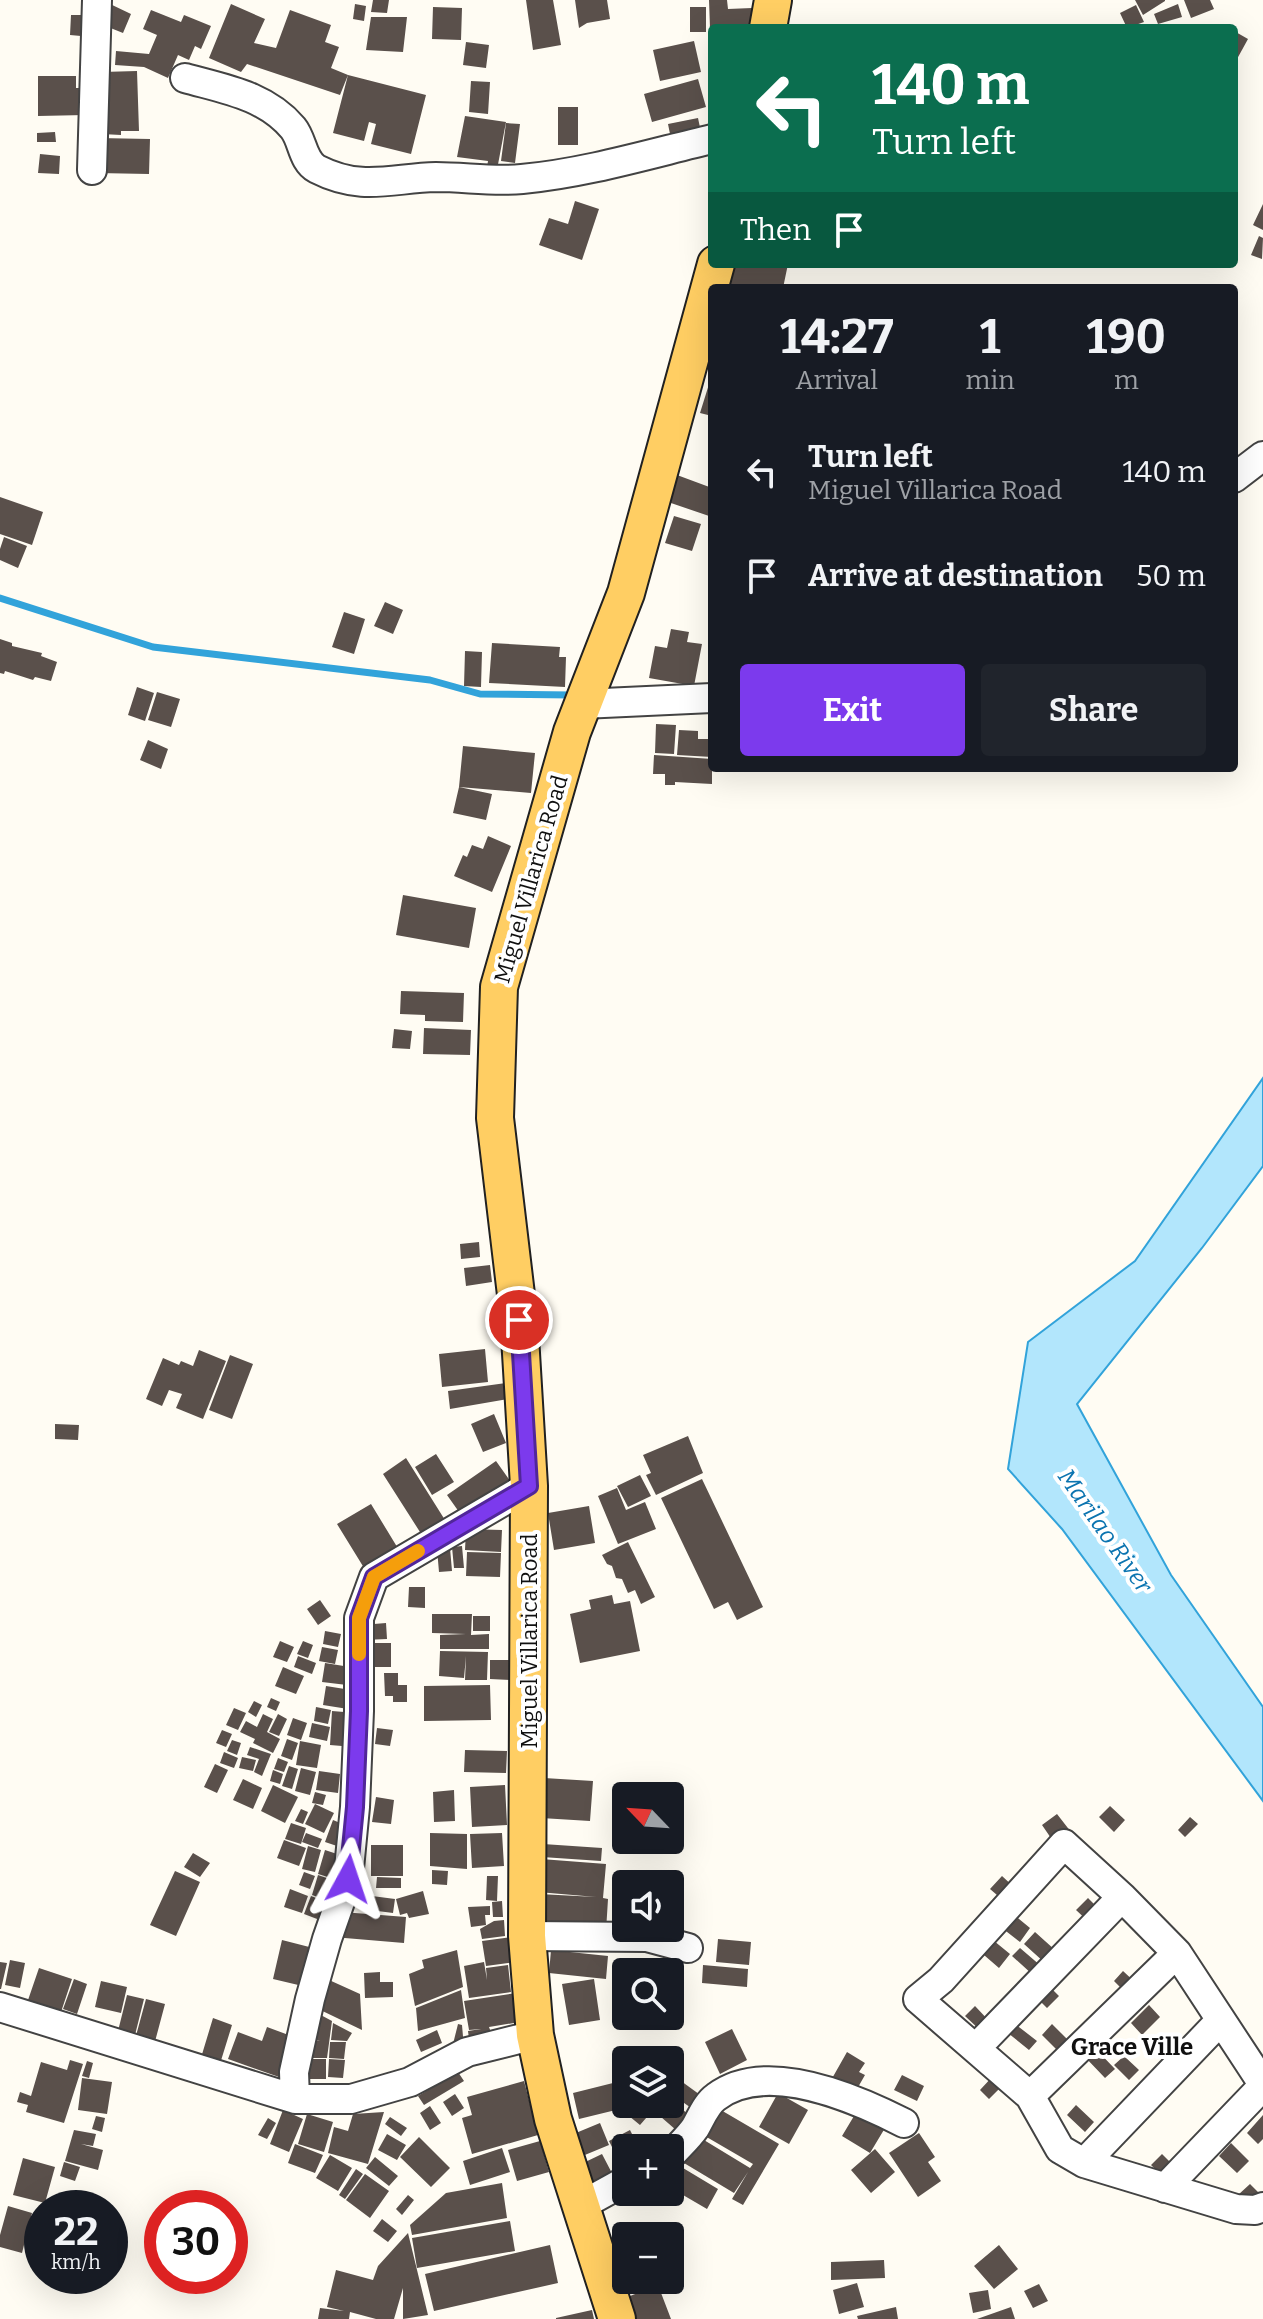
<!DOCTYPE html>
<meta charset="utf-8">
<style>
body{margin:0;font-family:Bitter,serif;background:#20242c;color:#f1f3f6;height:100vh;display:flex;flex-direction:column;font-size:30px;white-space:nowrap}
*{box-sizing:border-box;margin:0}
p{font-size:26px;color:#9ea1a6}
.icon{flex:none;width:44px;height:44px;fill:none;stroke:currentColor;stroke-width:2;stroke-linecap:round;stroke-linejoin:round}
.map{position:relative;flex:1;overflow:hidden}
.drawer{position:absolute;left:708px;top:284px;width:530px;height:488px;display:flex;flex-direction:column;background:#171b24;border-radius:8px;box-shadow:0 8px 32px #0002}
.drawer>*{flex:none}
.banner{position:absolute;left:708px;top:24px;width:530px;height:244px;border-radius:8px;box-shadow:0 8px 32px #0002;background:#0b6e4f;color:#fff;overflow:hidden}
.needle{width:52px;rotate:295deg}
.buttons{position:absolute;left:612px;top:1782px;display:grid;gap:16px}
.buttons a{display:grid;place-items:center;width:72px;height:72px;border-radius:8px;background:#171b24;box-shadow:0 8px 32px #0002;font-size:40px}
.speed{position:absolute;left:24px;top:2190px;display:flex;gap:16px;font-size:40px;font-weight:700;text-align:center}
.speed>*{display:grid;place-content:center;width:104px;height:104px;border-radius:50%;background:#171b24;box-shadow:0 8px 32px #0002;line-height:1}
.speed small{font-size:20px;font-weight:400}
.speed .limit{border:12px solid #d22;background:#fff;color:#111}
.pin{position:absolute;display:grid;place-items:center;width:68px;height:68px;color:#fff;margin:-34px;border:4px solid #fff;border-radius:50%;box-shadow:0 2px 8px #0007}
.me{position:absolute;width:88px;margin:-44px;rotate:5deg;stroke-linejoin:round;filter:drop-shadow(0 0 6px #0008)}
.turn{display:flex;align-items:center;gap:28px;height:168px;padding:0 32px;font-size:36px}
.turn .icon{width:104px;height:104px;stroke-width:2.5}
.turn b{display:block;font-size:56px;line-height:68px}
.then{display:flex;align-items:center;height:76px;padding:0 32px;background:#0003;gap:16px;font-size:30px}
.eta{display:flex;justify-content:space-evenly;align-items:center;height:136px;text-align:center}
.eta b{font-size:48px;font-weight:700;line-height:56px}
.action{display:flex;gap:16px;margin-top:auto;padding:16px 32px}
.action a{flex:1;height:92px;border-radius:8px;background:#7c3aed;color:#fff;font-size:32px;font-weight:700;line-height:92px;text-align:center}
.action a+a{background:#20242c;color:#f1f3f6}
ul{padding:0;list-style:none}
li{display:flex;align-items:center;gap:24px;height:104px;padding:0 32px}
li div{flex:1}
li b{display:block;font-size:30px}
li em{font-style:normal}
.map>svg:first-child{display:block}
.water{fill:#b2e6fc;stroke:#32a3da;stroke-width:2}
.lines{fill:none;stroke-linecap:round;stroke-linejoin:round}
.stream{stroke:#32a3da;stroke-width:7}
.building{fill:#5a504b}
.minor-casing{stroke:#434343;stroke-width:32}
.major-casing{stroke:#212121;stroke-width:40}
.minor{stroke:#fff;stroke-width:28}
.major{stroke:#ffce63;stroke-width:36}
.route-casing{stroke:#51269a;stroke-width:20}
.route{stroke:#7c3aed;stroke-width:14}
.slow{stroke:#f59e0b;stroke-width:14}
.labels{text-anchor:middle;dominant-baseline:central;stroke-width:8;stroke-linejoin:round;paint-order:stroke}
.street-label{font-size:22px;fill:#101010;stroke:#fff}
.water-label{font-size:24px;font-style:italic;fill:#0b74b0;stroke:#fff}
.neighbourhood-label{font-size:24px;font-weight:bold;fill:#101010;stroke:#fff}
</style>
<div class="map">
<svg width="1263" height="2319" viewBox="0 0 1263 2319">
<rect width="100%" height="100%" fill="#fffcf3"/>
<!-- water -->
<path class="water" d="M1263,1078v88l-61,82 -125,156 94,171 92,132v94l-201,-272 -54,-60 20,-127 107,-81z"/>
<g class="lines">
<!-- stream -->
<path class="stream" d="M0,598l153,49 277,33 50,14 92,1"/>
</g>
<!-- building -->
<path class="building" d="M373,0h16l-2,13 -16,-1z
M526,0h27l8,45 -28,5z
M575,0h32l3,19 -23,4 -8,5z
M709,0h18l1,9 24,-1 1,20h-43z
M1135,0h30v1l-22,14z
M1184,0h26l4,9 -23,9z
M108,3l23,11 -8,19 -15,-6z
M231,4l34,15 -11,24 22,5 14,-38 41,15 -6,17 14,5 -8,21 17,7 78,20 -15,59 -40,-10 5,-20 -7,-2 -5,19 -31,-8 15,-58 -8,20 -93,-31 -6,8 -32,-14z
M355,4l11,2 -2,15 -11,-2z
M1178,4l4,13 -24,7 -4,-10z
M1136,5l8,17 -17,6 -7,-15z
M433,7l29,1 -1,32 -29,-1z
M690,7h16v25h-16z
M151,10l30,12 3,-7 27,11 -10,23 -6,-3 -6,14 -11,-5 -10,23 -24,-11 -29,-2 1,-14 33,3 8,-19 -14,-6z
M71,15h11l-1,21 -11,-1z
M371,17h36l-4,35 -37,-2z
M1234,31l14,8 -11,20 -3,-2z
M694,41l7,31 -41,9 -7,-31z
M466,42l23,3 -3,23 -23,-3z
M137,71l2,60h-18v4l-19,-1v-62z
M38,76h38v12h9v27l-47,1z
M698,79l8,28 -54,15 -8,-28z
M471,81l19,1 -2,32 -19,-2z
M558,107h20v38h-20z
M465,116l41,6 -10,53 -10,-2 2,-12 -31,-4z
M698,118l4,19 -30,7 -4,-20z
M506,123l14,1 -5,39 -14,-2z
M55,132l1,10h-19v-9z
M98,138l52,1 -1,35 -52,-1z
M40,154l20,2 -1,18 -21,-1z
M575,201l24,8 -17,51 -43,-15 10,-27 19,6z
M1263,204v26l-10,-5z
M1259,236l4,2 -1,21 -11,-4z
M733,264h55l-5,24h-55z
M710,381h2v35l-12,-3z
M677,475l35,13v29l-44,-15z
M0,497l43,15 -11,33 -32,-11z
M674,516l27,8 -9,27 -27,-8z
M4,537l23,9 -9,22 -18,-8v-11z
M385,602l18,8 -10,24 -19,-8z
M344,612l21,7 -11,35 -22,-7z
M671,629l18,3 -2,10 15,2 -8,42 -45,-8 6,-32 12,2z
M0,639l12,4v3l30,7 -1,3 16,6 -6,19 -16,-4 -2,3 -28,-9 -1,3 -4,-1z
M492,643l68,4 -1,10h7l-1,30 -76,-4z
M465,651l17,1 -1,35 -17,-1z
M137,687l17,6 -9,28 -17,-6z
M157,692l23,7 -9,28 -23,-7z
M656,724l20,1 -2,29 -19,-1z
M679,730l19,1v8h14v18l-35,-2z
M148,740l20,9 -7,20 -21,-9z
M463,746l72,7 -4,40 -72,-6z
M654,755l58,4v25l-37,-2v3h-10v-11h-12z
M459,787l33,7 -6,26 -33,-7z
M488,836l23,10 -19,46 -38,-16 9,-21 4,2 5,-12 11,4z
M403,895l73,13 -7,40 -73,-13z
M401,991l63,2 -1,29 -38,-1v-6l-25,-1z
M424,1028l47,2 -1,25 -47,-1z
M394,1029l18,2 -2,18 -18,-1z
M479,1242l1,15 -19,2 -1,-15z
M490,1265l2,17 -26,4 -2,-18z
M485,1349l3,33 -46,5 -3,-33z
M199,1350l27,11 -23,58 -27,-11 6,-14 -13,-4 -7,16 -16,-7 17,-41 16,7 2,-4 12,5z
M230,1355l23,9 -21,55 -23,-9z
M506,1383l2,16 -58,10 -2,-18z
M494,1414l12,29 -23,9 -12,-28z
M55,1424l24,1 -1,15 -23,-1z
M688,1436l15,37 -47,22 -10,-20 5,-2 -8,-18z
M436,1454l18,28 -22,13 -17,-28z
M406,1458l44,70 -23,15 -44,-69z
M496,1461l17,24 -49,34 -17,-24z
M640,1475l11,21 -23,11 -11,-21z
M702,1479l61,128 -26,13 -9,-18 -14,7 -53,-111z
M617,1488l9,22 19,-8 11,27 -38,15 -20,-48z
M371,1504l31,51 -33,21 -32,-52z
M589,1506l6,37 -41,7 -6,-37z
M466,1529l36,1 -1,22 -36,-2z
M628,1542l27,55 -14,7 -6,-14 -7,3 -6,-14 -6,-1 -4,-12 -5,-2 -5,-9z
M462,1546l2,22h-10l-2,-21z
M450,1548l2,23 -13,1 -2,-23z
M467,1552l34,1 -1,24 -34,-1z
M409,1587h16v21l-17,-1z
M612,1595l2,9 16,-3 10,50 -60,12 -10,-49 21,-5 -2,-9z
M320,1600l11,16 -13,9 -11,-16z
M432,1614h40l-1,21 18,-1v15h-49v-14l26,-1 -34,-1z
M473,1616h17v15h-17z
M386,1623l1,16 -23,1 -2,-15z
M325,1631l16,3 -3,13 -15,-3z
M280,1641l14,6 -7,15 -14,-5z
M303,1641l10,4 -5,13 -11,-4z
M362,1643h29v24h-29z
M322,1647l16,3 -3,14 -16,-3z
M440,1651l48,1 -1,28h-22l1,-24 -2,22 -25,-2z
M298,1656l18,7 -4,11 -18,-7z
M490,1660h22v20l-22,-1z
M325,1663l25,4 -3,18 -25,-3z
M283,1667l21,9 -8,18 -21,-8z
M384,1673h14v12h9v17h-14v-6h-8z
M490,1685l1,35 -67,1v-35z
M326,1686l25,4 -3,19 -25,-4z
M271,1698l9,4 -4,9 -9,-4z
M254,1701l8,4 -6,12 -8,-5z
M316,1707l15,3 -3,14 -14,-3z
M234,1708l12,5 -8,17 -12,-5z
M332,1711l24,2 -2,34 -24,-2z
M263,1714l10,5 -6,13 13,7 -7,14 -20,-10 2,-4 -15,-7 6,-11 11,6z
M278,1714l9,5 -8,17 -10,-4z
M293,1718l14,5 -6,17 -14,-5z
M312,1723l18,4 -3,14 -18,-4z
M377,1728l16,2 -3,16 -15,-2z
M222,1730l10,4 -6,13 -10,-4z
M287,1739l11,4 -6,17 -11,-4z
M232,1740l9,3 -4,12 -10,-4z
M300,1741l21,4 -4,23 -21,-3z
M250,1747l21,7 -9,22 -8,-4 5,-13 -12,-4z
M465,1750l42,1 -1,22 -42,-1z
M224,1752l14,6 -4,10 -14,-5z
M242,1757l14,3 -3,11 -14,-3z
M278,1758l10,4 -4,10 -10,-3z
M215,1764l13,6 -11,23 -13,-6z
M289,1766l9,3 -6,20 -10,-3z
M301,1768l15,4 -6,23 -15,-4z
M273,1770l10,4 -3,10 -10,-3z
M319,1771l21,3 -2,19 -22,-3z
M544,1778l49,3 -3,40 -49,-3z
M243,1779l19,9 -9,21 -20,-9z
M273,1785l25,12 -13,26 -24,-12z
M505,1785l2,40 -35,2 -2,-40z
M454,1790l1,31 -21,1 -1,-30z
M315,1792l11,3 -3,10 -11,-2z
M376,1797l18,3 -3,24 -19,-2z
M315,1804l19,9 -10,20 -19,-9z
M1110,1806l15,14 -11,12 -15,-15z
M301,1809l7,3 -5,12 -8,-3z
M1057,1814l14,18 -16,12 -13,-19z
M1190,1817l8,7 -13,13 -7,-7z
M333,1820l12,5 -8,21 -12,-4z
M291,1823l15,5 -5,16 -16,-5z
M306,1833l16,6 -4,9 -16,-6z
M430,1833l37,1v35l-37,-3z
M502,1833l2,33 -32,2 -2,-34z
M284,1840l22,8 -7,18 -22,-8z
M543,1844l59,4 -1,13 -59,-4z
M371,1845h32v31h-32z
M308,1846l13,4 -6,22 -13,-3z
M325,1850l12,4 4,27 -23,-7z
M193,1853l17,10 -10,14 -16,-10z
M541,1859l65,5 -3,34 5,1 -2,32 -70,-5 3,-32 57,3 -58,-5z
M432,1870l16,1 -1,14 -15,-1z
M175,1871l25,11 -24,54 -26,-11z
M304,1872l11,4 -5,13 -11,-4z
M318,1875l23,8 -7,20 -22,-8z
M487,1876h11l-1,25 -11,-1z
M1002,1876l13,12 -11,13 -14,-12z
M377,1877l24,1v10h-25z
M290,1889l18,7 -6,17 -18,-6z
M423,1891l6,23 -20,4 -2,-5 -7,2 -4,-16z
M311,1896l21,8 -7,18 -21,-8z
M372,1896l23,3 -2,14 -23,-3z
M1088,1898l15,15 -11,12 -16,-15z
M502,1901l1,16h-10l-1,-15z
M490,1906v9h-5l1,10 -15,2 -3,-20z
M342,1912l64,5 -2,26 -71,-6z
M1013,1914l17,14 -10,14 -18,-14z
M504,1920l1,16 -23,3 -2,-10 14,-8z
M1035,1932l20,18 -10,13 -21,-19z
M988,1936l22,18 -11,14 -22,-19z
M511,1937l4,25 -29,4 -4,-25z
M718,1939l33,3 -2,23 -33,-3z
M282,1940l39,10 -10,38 -38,-9z
M1020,1948l21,18 -8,9 -21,-19z
M457,1950l6,37 -48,19 -6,-32 15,-6 -2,-8z
M551,1950l57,6 -2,23 -57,-6z
M10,1960l15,3 -5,25 -15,-3z
M0,1962l7,1 -6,26h-1z
M484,1962l3,18 -1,-12 22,-3 3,27 -42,6 -5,-32z
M703,1965l45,4 -1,18 -45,-4z
M39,1968l33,11 -15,45 -30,-21z
M1123,1971l15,14 -10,10 -14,-14z
M380,1972v10h13v15l-28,1 -1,-25z
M318,1975l42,19 2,36 -52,-25z
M74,1979l13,5 -10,30 -14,-5z
M594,1979l6,41 -31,5 -7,-41z
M101,1981l26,6 -6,26 -26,-6z
M1046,1983l13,13 -12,12 -13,-13z
M461,1990l4,28 -47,13 -2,-23z
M516,1993l4,29 -31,5 3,8 -22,12 -2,-16 13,-2 -12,1 -5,-29z
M127,1995l17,4 -11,44 -17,-4z
M146,1999l19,5 -12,45 -19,-6z
M1149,2005l11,12 -18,18 -11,-12z
M975,2006l16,17 -9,9 -17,-16z
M317,2013l15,8 -5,37h-16l1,-17h8l-8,-1z
M213,2018l19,7 -13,42 -19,-6z
M1010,2020l27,21 -8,9 -26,-21z
M333,2023l19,10 -5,8 -16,-1z
M458,2024l4,1 2,23 -13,4z
M1052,2024l25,25 -11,10 -24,-24z
M267,2027l27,10 -15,40 -51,-18 10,-27 24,9z
M732,2029l15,31 -27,14 -15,-32z
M437,2030l5,13 -21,9 -5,-12z
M330,2042h16l-2,17 -15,-1z
M1093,2046l22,23 -10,9 -21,-22z
M847,2052l18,11 -6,9 6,3 -8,14 -27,-7z
M1124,2056l15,14 -10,10 -15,-15z
M304,2059h22v20h-23z
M329,2059l16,1 -2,18 -15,-1z
M70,2060l13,4 -19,59 -38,-11 2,-7 -11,-3 3,-10 11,4 10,-34 26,8z
M87,2061l6,2 -4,15 -7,-2z
M458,2072l6,9 -40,24 -6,-9z
M670,2073l33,24 -9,13 -24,-17z
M902,2075l22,11 -7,15 -23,-11z
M993,2076l10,9 -14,14 -9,-9z
M82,2078l30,4 -5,32 -29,-4z
M524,2081l14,54 -66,19 -10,-36 10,-3 -5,-18z
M617,2082l7,26 -45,11 -6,-26z
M778,2093l30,17 -19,34 -30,-17z
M455,2094l9,14 -12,8 -9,-14z
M670,2099l19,16 -13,15 -23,-20 -13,15 -11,-9 10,-12h31z
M1076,2105l18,17 -9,10 -18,-17z
M430,2106l11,17 -11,7 -10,-17z
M714,2106l65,38 -36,61 -11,-6 16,-27 -14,21 -50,-30 15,-26 51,31 3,-4 -55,-32z
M283,2110l20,9 -14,33 -19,-8z
M857,2111l28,17 -15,25 -28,-17z
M384,2112l-16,52 -40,-11 6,-26 14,4 5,-17z
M307,2114l26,8 -9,30 -26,-8z
M1263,2115v24l-5,5 -11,-11z
M96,2116l9,2 -3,14 -10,-3z
M390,2117l17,11 -6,8 -16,-12z
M268,2118l8,5 -9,16 -9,-4z
M600,2123l9,22 -29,12 -9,-22z
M74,2130l22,4 -3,12 -12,-2 22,6 -5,20 -33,-9z
M630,2130l9,18h-13v27l-17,-34z
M919,2133l16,24 -7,5 13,19 -23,16 -29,-44z
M387,2134l19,11 -9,15 -19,-10z
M419,2137l31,31 -19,19 -31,-30z
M540,2141l9,31 -32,9 -9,-31z
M1231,2143l18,18 -12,12 -18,-17z
M295,2144l28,11 -8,18 -27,-10z
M502,2148l8,24 -40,13 -7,-24z
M875,2149l20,23 -24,21 -20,-23z
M602,2154l13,25 -24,12 -12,-26z
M1162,2154l16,16 -11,11 -16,-16z
M330,2155l22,13 -14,23 -22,-13z
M375,2157l23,19 -9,10 -23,-18z
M23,2158l32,9 -10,36 -32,-8z
M64,2162l16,5 -5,14 -15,-5z
M683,2168l35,21 -11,20 -36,-21z
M356,2169l7,5 -18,25 -6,-4z
M365,2174l24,17 -19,27 -24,-18z
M502,2183l5,35 -95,17 -2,-10 36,-32z
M1250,2184l13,13 -25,-2z
M408,2195l6,5 -12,15 -6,-6z
M8,2206l24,7 -10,40 -22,-6v-12z
M382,2219l15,12 -9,11 -15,-11z
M510,2221l5,30 -98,17 -5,-30z
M408,2233l20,82 -25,4v-31l-9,31h-18l-26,-7 -1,7h-31l2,-11 24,3 -17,-4 9,-37 37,10 5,-14z
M550,2245l8,38 -124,28 -9,-37z
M999,2245l19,24 -24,20 -20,-23z
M884,2260l1,18 -54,2v-18z
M857,2283l7,24 -25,7 -6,-24z
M1039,2284l9,17 -15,7 -9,-17z
M658,2285l13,34h-37l-9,-21z
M988,2290l3,19 -18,4 -4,-20z
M896,2307l2,12h-40l-1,-3z
M1011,2307l4,12h-38z
M592,2310l2,9h-38v-1z"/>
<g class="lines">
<!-- minor casing -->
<g class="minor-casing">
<path id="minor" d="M185,78c39,11 80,17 108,50 10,12 9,33 24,41 45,23 75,9 119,8 29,0 58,5 86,2 64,-6 127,-25 190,-40
M92,170l5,-170
M1234,478l29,-22
M582,704l130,-6
M527,1936l120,1 41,11
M0,2007l295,92h56l59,-17 57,-30 68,-17
M976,2048l146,-151
M1263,2084l-86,-131 -55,-56 -58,-53 -123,136 -23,19 112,97 30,53 24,14 152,46 19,1 8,-3
M1030,2096l147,-143
M295,2099l-1,-27 16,-73 17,-60 21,-60 7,-72 4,-96v-93l15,-41 155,-91
M670,2156c8,-9 18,-18 25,-28 6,-10 11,-24 21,-31 50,-38 139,1 188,26
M1084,2163l136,-142
M1165,2188l98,-102
M582,2205l38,-21h6"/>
</g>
<!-- major casing -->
<g class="major-casing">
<path id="major" d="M768,28l5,-28
M617,2319l-64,-200 -18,-84 -8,-99 2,-450 -10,-166 -24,-202 4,-131 73,-255 54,-139 90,-329"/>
</g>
<!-- minor -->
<use href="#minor" class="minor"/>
<!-- major -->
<use href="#major" class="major"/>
</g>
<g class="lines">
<!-- route casing -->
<g class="route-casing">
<path id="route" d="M348,1879l7,-72 4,-96v-93l15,-41 155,-91 -10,-166"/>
</g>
<!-- route -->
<use href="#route" class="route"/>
<!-- slow -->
<path class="slow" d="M359,1654v-36l15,-41 44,-26"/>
</g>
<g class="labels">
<!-- street labels -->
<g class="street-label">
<text transform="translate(531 879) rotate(-74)">Miguel Villarica Road</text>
<text transform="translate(529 1641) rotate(-90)">Miguel Villarica Road</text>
</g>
<!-- water labels -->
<g class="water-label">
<text transform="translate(1105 1531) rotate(55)">Marilao River</text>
</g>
<!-- neighbourhood labels -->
<g class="neighbourhood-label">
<text x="1132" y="2047">Grace Ville</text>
</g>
</g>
</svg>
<div class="buttons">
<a><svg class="needle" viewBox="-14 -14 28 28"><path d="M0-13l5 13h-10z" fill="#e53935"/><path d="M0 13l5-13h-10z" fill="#9ea1a6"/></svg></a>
<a><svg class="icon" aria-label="sound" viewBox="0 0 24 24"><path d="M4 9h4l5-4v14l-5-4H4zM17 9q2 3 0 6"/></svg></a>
<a><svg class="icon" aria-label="search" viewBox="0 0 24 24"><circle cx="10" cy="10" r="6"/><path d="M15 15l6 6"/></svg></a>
<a><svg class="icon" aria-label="layers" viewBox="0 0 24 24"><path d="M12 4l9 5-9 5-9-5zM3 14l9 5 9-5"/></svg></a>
<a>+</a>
<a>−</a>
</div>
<div class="speed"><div>22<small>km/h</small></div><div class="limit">30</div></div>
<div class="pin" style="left:519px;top:1320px;background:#d93025"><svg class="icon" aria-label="arrive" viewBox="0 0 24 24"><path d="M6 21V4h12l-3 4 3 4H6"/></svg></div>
<svg class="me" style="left:348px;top:1879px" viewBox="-20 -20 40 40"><path d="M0-17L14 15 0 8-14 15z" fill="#7c3aed" stroke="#fff" stroke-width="4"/></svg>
<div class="banner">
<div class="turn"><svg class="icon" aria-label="left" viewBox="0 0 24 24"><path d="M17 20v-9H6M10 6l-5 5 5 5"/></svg><div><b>140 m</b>Turn left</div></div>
<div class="then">Then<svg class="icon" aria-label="arrive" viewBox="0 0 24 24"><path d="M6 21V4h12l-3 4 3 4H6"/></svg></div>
</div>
<section class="drawer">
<div class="eta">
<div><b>14:27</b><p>Arrival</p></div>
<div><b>1</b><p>min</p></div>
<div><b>190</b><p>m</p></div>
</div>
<ul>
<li><svg class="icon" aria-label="left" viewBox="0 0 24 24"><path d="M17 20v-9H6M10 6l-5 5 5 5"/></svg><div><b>Turn left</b><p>Miguel Villarica Road</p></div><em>140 m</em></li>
<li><svg class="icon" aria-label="arrive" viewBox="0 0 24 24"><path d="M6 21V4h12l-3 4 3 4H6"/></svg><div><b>Arrive at destination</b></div><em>50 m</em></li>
</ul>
<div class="action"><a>Exit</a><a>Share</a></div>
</section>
</div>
